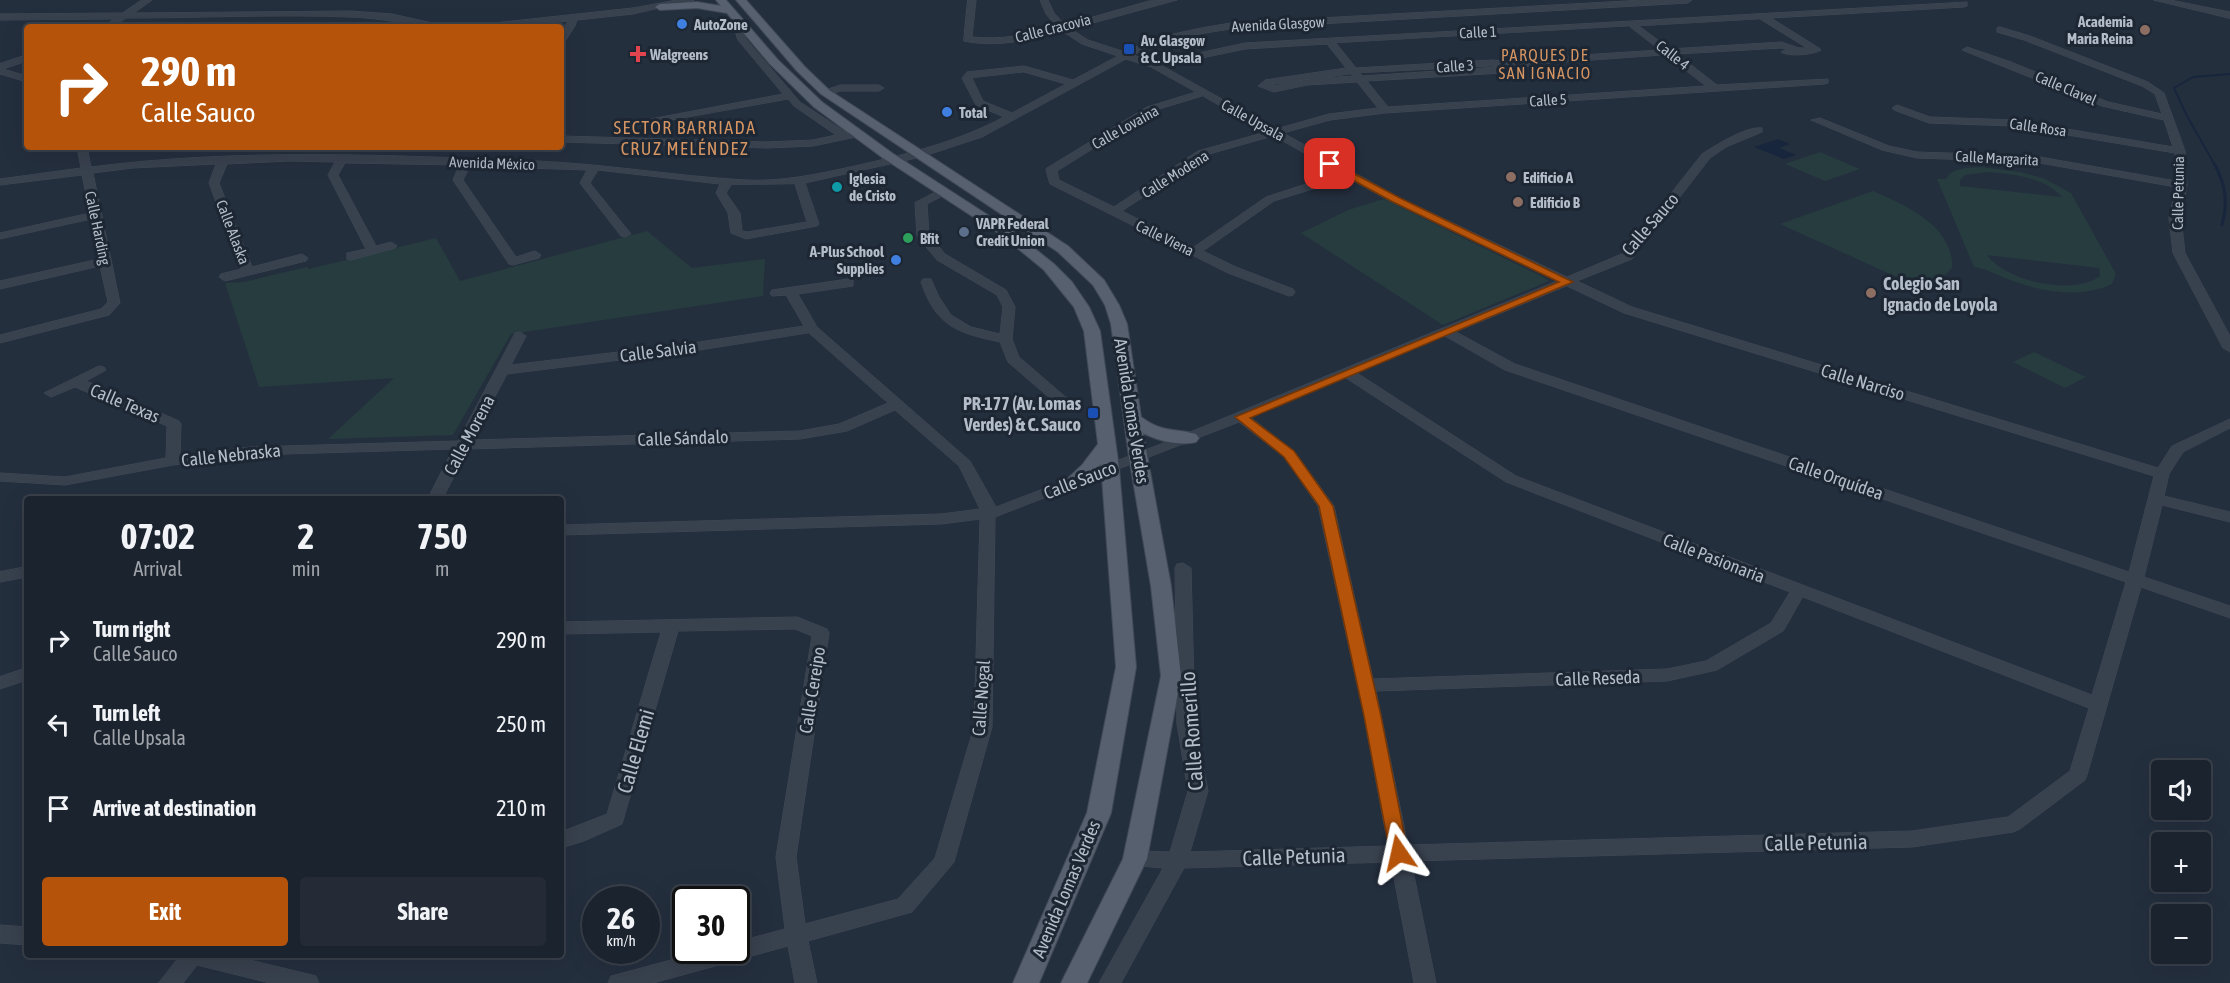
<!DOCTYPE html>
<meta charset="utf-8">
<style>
body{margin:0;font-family:"Asap Condensed",sans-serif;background:#242b36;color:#f1f3f6;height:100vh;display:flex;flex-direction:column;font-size:22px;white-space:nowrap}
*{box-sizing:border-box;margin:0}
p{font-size:20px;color:#a0a4aa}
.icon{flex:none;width:33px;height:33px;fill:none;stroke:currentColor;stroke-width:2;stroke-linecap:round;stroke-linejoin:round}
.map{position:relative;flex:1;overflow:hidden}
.side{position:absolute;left:24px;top:496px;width:540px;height:462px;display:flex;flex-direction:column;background:#1b232e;border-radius:6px;box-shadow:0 6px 24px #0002,0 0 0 2px #39404a}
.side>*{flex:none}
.top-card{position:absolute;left:24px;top:24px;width:540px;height:126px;border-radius:6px;box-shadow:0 6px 24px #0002,0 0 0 2px #39404a;background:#b45309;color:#fff;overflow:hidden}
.fabs{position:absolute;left:2151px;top:760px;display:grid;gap:12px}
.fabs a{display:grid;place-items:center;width:60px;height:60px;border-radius:6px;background:#1b232e;box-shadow:0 6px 24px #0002,0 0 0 2px #39404a;font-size:30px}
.speed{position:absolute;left:582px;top:886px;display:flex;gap:12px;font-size:30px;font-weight:700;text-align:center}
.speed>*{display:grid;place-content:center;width:78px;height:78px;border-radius:50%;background:#1b232e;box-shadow:0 6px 24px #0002,0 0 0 2px #39404a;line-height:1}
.speed small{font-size:15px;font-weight:400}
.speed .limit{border:3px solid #111;border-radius:9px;background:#fff;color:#111}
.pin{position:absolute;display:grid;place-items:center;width:51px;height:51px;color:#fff;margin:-26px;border-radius:12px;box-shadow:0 3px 9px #0006}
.me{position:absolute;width:66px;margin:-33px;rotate:349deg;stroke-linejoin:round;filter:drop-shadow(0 0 4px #0008)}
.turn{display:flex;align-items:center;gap:21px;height:126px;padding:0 18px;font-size:27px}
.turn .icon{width:78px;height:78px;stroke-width:2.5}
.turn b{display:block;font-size:42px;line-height:51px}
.eta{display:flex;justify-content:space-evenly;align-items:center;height:102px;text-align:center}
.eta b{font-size:36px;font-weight:700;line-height:42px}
.primary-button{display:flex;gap:12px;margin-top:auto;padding:12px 18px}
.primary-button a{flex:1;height:69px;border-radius:6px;background:#b45309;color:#fff;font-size:24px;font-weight:700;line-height:69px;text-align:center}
.primary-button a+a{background:#242b36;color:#f1f3f6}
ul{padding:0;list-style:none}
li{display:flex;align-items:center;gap:18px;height:84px;padding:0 18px}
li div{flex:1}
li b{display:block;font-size:22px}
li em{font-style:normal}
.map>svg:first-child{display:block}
.green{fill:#263c3f;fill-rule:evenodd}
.water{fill:#17263c}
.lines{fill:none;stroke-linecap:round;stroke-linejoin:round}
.stream-far1{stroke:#17263c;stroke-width:2}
.stream{stroke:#17263c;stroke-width:3}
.minor-casing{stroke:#414a57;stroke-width:1}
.major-casing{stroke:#414a57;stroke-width:2}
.minor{fill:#38414e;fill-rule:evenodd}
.major{fill:#56606e;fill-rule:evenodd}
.route{fill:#b45309;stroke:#753606;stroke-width:1.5}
.shop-dot{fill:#3f7fe0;stroke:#1d2633;stroke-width:2}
.education-dot{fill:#8d6e63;stroke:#1d2633;stroke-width:2}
.transit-dot{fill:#1a4fb4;stroke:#1d2633;stroke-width:2}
.health-dot{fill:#e0444e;stroke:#1d2633;stroke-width:2}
.culture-dot{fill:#0f9aa8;stroke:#1d2633;stroke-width:2}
.service-dot{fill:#5c6f8a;stroke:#1d2633;stroke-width:2}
.leisure-dot{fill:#2e9e5b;stroke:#1d2633;stroke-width:2}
.labels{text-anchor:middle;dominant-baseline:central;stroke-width:6;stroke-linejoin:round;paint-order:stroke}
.far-poi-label{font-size:15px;font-weight:bold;fill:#b4bcc9;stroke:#1d2633;text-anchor:start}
.far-street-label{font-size:15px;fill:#b4bcc9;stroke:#1d2633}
.far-neighbourhood-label{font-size:16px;letter-spacing:1.5px;fill:#d59563;stroke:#1d2633}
.far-quarter-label{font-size:18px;letter-spacing:1.5px;fill:#d59563;stroke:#1d2633}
.street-label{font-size:18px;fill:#b4bcc9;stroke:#1d2633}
.poi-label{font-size:18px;font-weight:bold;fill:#b4bcc9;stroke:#1d2633;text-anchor:start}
.near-street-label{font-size:21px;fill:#b4bcc9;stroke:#1d2633}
</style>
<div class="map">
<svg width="2230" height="983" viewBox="0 0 2230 983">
<rect width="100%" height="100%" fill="#242f3e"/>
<!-- green -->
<path class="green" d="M1820,152l40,17 -35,12 -40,-17z
M1981,167l39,5 23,6 28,15 45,81 -4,10c-32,15 -70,8 -102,-4 -13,-5 -22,-11 -36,-13l-37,-88h9c7,-12 21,-11 35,-12zM1988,172c25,2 56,5 74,25l-102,-11v-6l5,-5zM1987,255l112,13 1,8c-25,20 -94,6 -113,-21z
M1873,191c32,14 81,35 79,77l-13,13 -16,8 -143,-65z
M1384,199l159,78 6,4 -106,44 -142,-92 47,-23z
M647,231l45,37 73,-9 -2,37 -252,38 -58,101 -125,4 66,-61 -135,9 -34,-104 19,-1 63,-15 2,2 127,-31 24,43z
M2034,352l52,25 -21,11 -52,-26z"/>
<!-- water -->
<path class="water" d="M1778,139l12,5 -11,4 17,7 -12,4 -30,-12z"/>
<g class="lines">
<!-- stream-far1 -->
<path class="stream-far1" d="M2216,167l-29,-51 -13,-28 19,-11 37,-3"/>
<!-- stream -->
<path class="stream" d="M2215,165c11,21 13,38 7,60"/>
<!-- minor casing -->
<g class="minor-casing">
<path id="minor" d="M142,0h10l-18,13 216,-2 42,3 58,13c-33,0 -66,-9 -100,-10 -74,-3 -150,1 -224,1l-13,9h-10l11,-8 -114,1v-6l122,-1z
M677,0h17l-61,14 -56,6 -2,6 -11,17 -3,1v-10l7,-13 -59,6h-28l4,-3 148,-16z
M968,0h8l-4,37c29,3 57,-2 85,-10l-11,-13 -6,-14h8l6,13 11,12 84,-24 28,-1 -106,29 17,11 37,12c33,-17 69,-23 106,-29l413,-23h48l-4,3 -457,26c-34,5 -67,10 -98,26l24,8 119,66 53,-15 49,-6 -21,-26 -50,3 -33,7 -16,-6 7,-6 81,-12 -19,-24 -82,5 -48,10 -5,-3 2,-2 51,-11 722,-41v4l-3,1 -193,11 48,30 2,2c-8,5 -32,7 -40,2l6,-3 -6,-1 -104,6 40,31 111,-6v4l-3,1 -440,29 -55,7 -47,13 117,65 167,79 57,-24 78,-99c14,-9 44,-28 60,-26v4l-36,15 -16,11 -78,101 -55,22 55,26 526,161 14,-22 58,-27v9l-47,24 -14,22 -5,22 66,16v10l-68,-17 -18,72 86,29v12l-89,-31 -54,188 -2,5 -65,49 -7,3 -101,15 -501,14 25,122h-22l-23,-121 -207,6 -63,115h-22l64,-115 -35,-3 -3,-6 3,-6 7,-2 35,1 18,-61 -11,-67 -2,-156 2,-4 6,-1 8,5 4,156 13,67 -18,61 198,-6 -24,-130 -46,-210 -34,-49 -45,-35 -244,95 -3,210 -38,135 -42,50 -104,29 9,42h-22l-7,-37 -135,37h-45l3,-7 8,-2 85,-23h32v-9l49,-13 -9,-72 36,-221 -17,-7 -117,2 -56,193 -38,17 -23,7v-16l46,-18 54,-182 -100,2v-12l236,-5 30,12 2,4 -33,224 9,67 93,-25 37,-41 39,-131 6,-208 -39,5 -380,11v-10l380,-11 39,-5 -21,-43 -64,-56 -48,21 -47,8 -332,10 -26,51h-15l26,-51 -202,6 -78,10 -108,20 -65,-4v-8l65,4 101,-19 1,-32 -92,-39 -24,10 -7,-4 55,-27 5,1 2,3 -20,11 93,40 2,3 -1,32 71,-9 207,-6 57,-108 5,-1 6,4 -15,29 182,-22 111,-17 -18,-31 -14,1 -2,-3 2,-3 77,-11 4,1v6l-55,8 19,33 153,134 26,46 170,-65 391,-161 -165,-79 -44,-24 -74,23 -71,50 33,16 57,22 2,3 -2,3 -4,1 -61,-23 -178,-89 -4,-14 1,-2 100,-61 49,-15 -45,-25 -25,-8 -144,78 -61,20 -116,26 14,41 -2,2 -71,13 -15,-6 -3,-20 -12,-20 4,-9 -122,-14 -8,13 41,51 -6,3 -4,-1 -41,-53 7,-13 -117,-4 -7,14 53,77 19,-6 6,4 -2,3 -26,7 -4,-1 -56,-84 6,-15 -114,-2 -7,12 38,71 15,-4 6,4 -2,2 -44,12 -4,-1v-6l19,-4 -38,-74 7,-13 -45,-1 -63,3 -8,19 33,84 50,-13 6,4 -2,3 -81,20 -6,-4 2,-3 20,-5 -32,-86 7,-19 -84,4 -39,5 27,130 -11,12 -109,28v-8l101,-26 7,-7 -8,-36 -100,23v-8l99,-22 -8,-40 -91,20v-6l90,-20 -8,-38 -82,10v-6l81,-11 -4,-21h10l4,20c147,-19 298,-12 445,-6 70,3 139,15 209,19 37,2 73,-6 110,-14 52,-12 102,-24 149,-49l-28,-12 -14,-27 5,-6 57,-6 49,14 45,-24 -36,-12 -20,-13c-32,9 -65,17 -98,10zM1760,19l47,29h-8l-18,-6 -111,7 -31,-23zM1629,26l31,24 -125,8 -16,5 -27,-3 -136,8 -20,-25zM1666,55l40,31 -318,21 -21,-26 135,-8c10,-6 23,-5 35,-9zM1492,66l7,1 -137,9 -2,-3zM1024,72l42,12 -54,29 -29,-12 -11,-23zM1351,74l2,2 -46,3 -33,7 -4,-1zM1203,96l63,36 -68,19 -84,56 -55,-27 -2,-9 96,-60zM1274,136l66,37 -74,24 -72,50 -72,-36 84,-56zM795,184l12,38 -60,10 -5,-1 -2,-18 -14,-20 5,-8zM1567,286l57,27 530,163 -25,96 -614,-208 -59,-32zM809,333l79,70 -49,21 -39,7 -328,9 35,-66 186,-23zM1445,336l60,34 621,212 -34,113 -576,-219 -159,-103zM1346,378l160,104 284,110 -19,31 -65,38 -39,8 -294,10 -39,-173 -40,-55 -44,-34zM1803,597l286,111 -19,63 -62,46 -96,14 -504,14 -32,-154 291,-10 50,-11 66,-39z
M2154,0h16l60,12v6z
M744,25l4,3 -4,6 2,5 54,63 47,31 10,-2 5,3 -1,2 -48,10 -46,2 -206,-6v-6l206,6 46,-2 23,-5 -42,-29 -6,-7 -173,31v-4l4,-1 164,-31 -45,-54 -2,-6z
M2000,27l30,9 118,46 16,11 21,58 2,34 -6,33 4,35 45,83v16l-7,-4 -50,-95 -4,-35 7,-31 -142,-25 -117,-4 -35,-8 -71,-30 9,-2 69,28 28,6 117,4 142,25 -1,-28 -161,-27 -85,-3 -35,-13 -2,-2 5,-3 33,12 84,3 159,27 -9,-27 -62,-14 -140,-56 5,-3 44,15 97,40 54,12 -7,-20 -13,-8 -118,-46 -27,-8v-4z
M27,55v6l-24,8 24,7v6l-27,-8v-10z
M841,85h38l5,3 -5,3h-38l-16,4 -5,-3z
M942,189l4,1v4l-19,10 2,31 16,19 61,36 9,17 -3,32 7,18 57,49 2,3 -2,3h-10l-58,-50 -8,-20c-43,-9 -64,-16 -79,-60l2,-3h8l8,18 12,18 20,12 29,7 3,-27 -6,-12 -60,-35 -20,-24 -2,-33z
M27,567v10l-27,5v-10z
M27,668v12l-27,9v-12z
M0,925l27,2v18l-27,-2z
M180,956h53l75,18 8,2 3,7h-49l-73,-18 -14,18h-24z"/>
</g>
<!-- major casing -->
<g class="major-casing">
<path id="major" d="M716,0h10l52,60 44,42 70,51 122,79 40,32 18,18 17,25 11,24 19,137 17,199 -25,146 -72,170h-26l74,-170 29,-146 -15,-203 -24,24h-12l-3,-4 20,-19 16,-21 -14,-113 -10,-24 -30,-37 -40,-33 -121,-79 -69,-51 -44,-43 -43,-51 -30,-5 -37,2 -5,-3 5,-3 37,-2 24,4z
M736,0h10l59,67 24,23 239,156 36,34 15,25 8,19 14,93c22,16 31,11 55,17l3,4 -3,4c-17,4 -37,-1 -53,-9l28,153 10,90 -34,183 -60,124h-26l62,-124 38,-183 -10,-90 -22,-129 -18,-133 -6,-19 -12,-20 -35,-33 -237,-158 -24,-23z"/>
</g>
<!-- minor -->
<use href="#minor" class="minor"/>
<!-- major -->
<use href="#major" class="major"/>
</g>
<!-- route -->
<path class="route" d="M1330,161l70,37 173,84 -323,136 44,33 39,55 48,210 27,137 -2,5 -7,2 -6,-2 -3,-5 -26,-137 -45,-210 -35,-49 -49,-40 324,-135 -166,-80 -66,-36v-4z"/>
<!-- markers -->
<g class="shop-dot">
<circle cx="682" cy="24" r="6"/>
<circle cx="947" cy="112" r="6"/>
<circle cx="896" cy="260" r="6"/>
</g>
<g class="education-dot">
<circle cx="2145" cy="30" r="6"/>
<circle cx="1511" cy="177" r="6"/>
<circle cx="1518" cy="202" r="6"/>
<circle cx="1871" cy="293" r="6"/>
</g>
<g class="transit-dot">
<rect x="1123" y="43" width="12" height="12" rx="3"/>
<rect x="1087" y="407" width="12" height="12" rx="3"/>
</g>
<path class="health-dot" d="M635 45h6v6h6v6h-6v6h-6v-6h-6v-6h6z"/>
<circle class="culture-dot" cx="837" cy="187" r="6"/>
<circle class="service-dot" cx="964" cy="232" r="6"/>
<circle class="leisure-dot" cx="908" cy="238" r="6"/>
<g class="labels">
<!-- far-poi labels -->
<g class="far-poi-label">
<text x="2133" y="21" text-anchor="end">Academia<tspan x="2133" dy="17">Maria Reina</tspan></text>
<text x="694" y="24">AutoZone</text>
<text x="1141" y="40">Av. Glasgow<tspan x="1141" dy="17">&amp; C. Upsala</tspan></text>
<text x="650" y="54">Walgreens</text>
<text x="959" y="112">Total</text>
<text x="1523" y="177">Edificio A</text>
<text x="849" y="178">Iglesia<tspan x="849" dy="17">de Cristo</tspan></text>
<text x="1530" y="202">Edificio B</text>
<text x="976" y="223">VAPR Federal<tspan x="976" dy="17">Credit Union</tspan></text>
<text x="920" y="238">Bfit</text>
<text x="884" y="251" text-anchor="end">A-Plus School<tspan x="884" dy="17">Supplies</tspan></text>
</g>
<!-- far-street labels -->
<g class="far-street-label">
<text transform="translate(1278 24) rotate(-3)">Avenida Glasgow</text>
<text transform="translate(1053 28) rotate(-14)">Calle Cracovia</text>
<text transform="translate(1478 32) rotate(-3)">Calle 1</text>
<text transform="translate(1673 55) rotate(38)">Calle 4</text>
<text transform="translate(1455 66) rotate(-4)">Calle 3</text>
<text transform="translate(2066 88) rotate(23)">Calle Clavel</text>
<text transform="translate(1548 100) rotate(-4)">Calle 5</text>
<text transform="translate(1253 120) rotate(29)">Calle Upsala</text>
<text transform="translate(1125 127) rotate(-29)">Calle Lovaina</text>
<text transform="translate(2038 127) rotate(8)">Calle Rosa</text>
<text transform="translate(1997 158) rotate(3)">Calle Margarita</text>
<text transform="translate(492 163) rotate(2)">Avenida México</text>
<text transform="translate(1175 174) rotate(-32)">Calle Modena</text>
<text transform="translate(2178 193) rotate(-89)">Calle Petunia</text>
<text transform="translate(98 228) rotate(78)">Calle Harding</text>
<text transform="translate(233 232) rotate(69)">Calle Alaska</text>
<text transform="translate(1165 238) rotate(26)">Calle Viena</text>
</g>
<!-- far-neighbourhood labels -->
<g class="far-neighbourhood-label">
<text x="1545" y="55">PARQUES DE<tspan x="1545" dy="18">SAN IGNACIO</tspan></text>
</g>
<!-- far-quarter labels -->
<g class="far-quarter-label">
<text x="685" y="127">SECTOR BARRIADA<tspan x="685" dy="21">CRUZ MELÉNDEZ</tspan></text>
</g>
<!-- street labels -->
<g class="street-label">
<text transform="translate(1650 224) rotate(-49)">Calle Sauco</text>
<text transform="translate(658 351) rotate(-7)">Calle Salvia</text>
<text transform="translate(1863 382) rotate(17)">Calle Narciso</text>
<text transform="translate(125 403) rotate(23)">Calle Texas</text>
<text transform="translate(1132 411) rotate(81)">Avenida Lomas Verdes</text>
<text transform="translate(469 435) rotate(-62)">Calle Morena</text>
<text transform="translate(683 438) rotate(-2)">Calle Sándalo</text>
<text transform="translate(231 455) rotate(-6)">Calle Nebraska</text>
<text transform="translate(1836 478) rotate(19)">Calle Orquídea</text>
<text transform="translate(1080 480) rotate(-21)">Calle Sauco</text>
<text transform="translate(1714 558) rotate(21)">Calle Pasionaria</text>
<text transform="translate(1598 678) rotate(-2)">Calle Reseda</text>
<text transform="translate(812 690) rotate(-81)">Calle Cereipo</text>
<text transform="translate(981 698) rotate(-86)">Calle Nogal</text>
<text transform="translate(1066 889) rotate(-67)">Avenida Lomas Verdes</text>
</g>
<!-- poi labels -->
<g class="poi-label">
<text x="1883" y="283">Colegio San<tspan x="1883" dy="21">Ignacio de Loyola</tspan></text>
<text x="1081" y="403" text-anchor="end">PR-177 (Av. Lomas<tspan x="1081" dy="21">Verdes) &amp; C. Sauco</tspan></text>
</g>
<!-- near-street labels -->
<g class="near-street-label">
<text transform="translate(1191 731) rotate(-94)">Calle Romerillo</text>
<text transform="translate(635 751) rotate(-74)">Calle Elemi</text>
<text transform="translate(1816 842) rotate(-1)">Calle Petunia</text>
<text transform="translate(1294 856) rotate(-2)">Calle Petunia</text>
</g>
</g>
</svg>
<div class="fabs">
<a><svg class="icon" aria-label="sound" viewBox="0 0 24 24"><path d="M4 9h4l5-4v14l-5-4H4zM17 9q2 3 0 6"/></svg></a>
<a>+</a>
<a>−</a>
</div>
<div class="speed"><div>26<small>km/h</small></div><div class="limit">30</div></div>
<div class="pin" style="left:1330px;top:164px;background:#d93025"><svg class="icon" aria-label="arrive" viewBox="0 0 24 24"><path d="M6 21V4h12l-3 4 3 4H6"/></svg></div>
<svg class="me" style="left:1399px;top:853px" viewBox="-20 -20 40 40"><path d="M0-17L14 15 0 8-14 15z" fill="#b45309" stroke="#fff" stroke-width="4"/></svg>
<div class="top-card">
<div class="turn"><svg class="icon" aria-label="right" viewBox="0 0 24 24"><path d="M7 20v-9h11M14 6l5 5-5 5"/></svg><div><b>290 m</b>Calle Sauco</div></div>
</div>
<section class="side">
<div class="eta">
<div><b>07:02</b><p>Arrival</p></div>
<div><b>2</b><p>min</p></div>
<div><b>750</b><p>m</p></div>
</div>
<ul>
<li><svg class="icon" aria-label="right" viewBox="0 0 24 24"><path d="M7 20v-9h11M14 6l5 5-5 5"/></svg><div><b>Turn right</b><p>Calle Sauco</p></div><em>290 m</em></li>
<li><svg class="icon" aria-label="left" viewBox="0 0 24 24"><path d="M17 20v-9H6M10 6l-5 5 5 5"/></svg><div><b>Turn left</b><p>Calle Upsala</p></div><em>250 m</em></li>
<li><svg class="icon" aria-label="arrive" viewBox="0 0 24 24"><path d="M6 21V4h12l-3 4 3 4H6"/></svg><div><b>Arrive at destination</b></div><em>210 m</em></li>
</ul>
<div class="primary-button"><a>Exit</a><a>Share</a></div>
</section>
</div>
